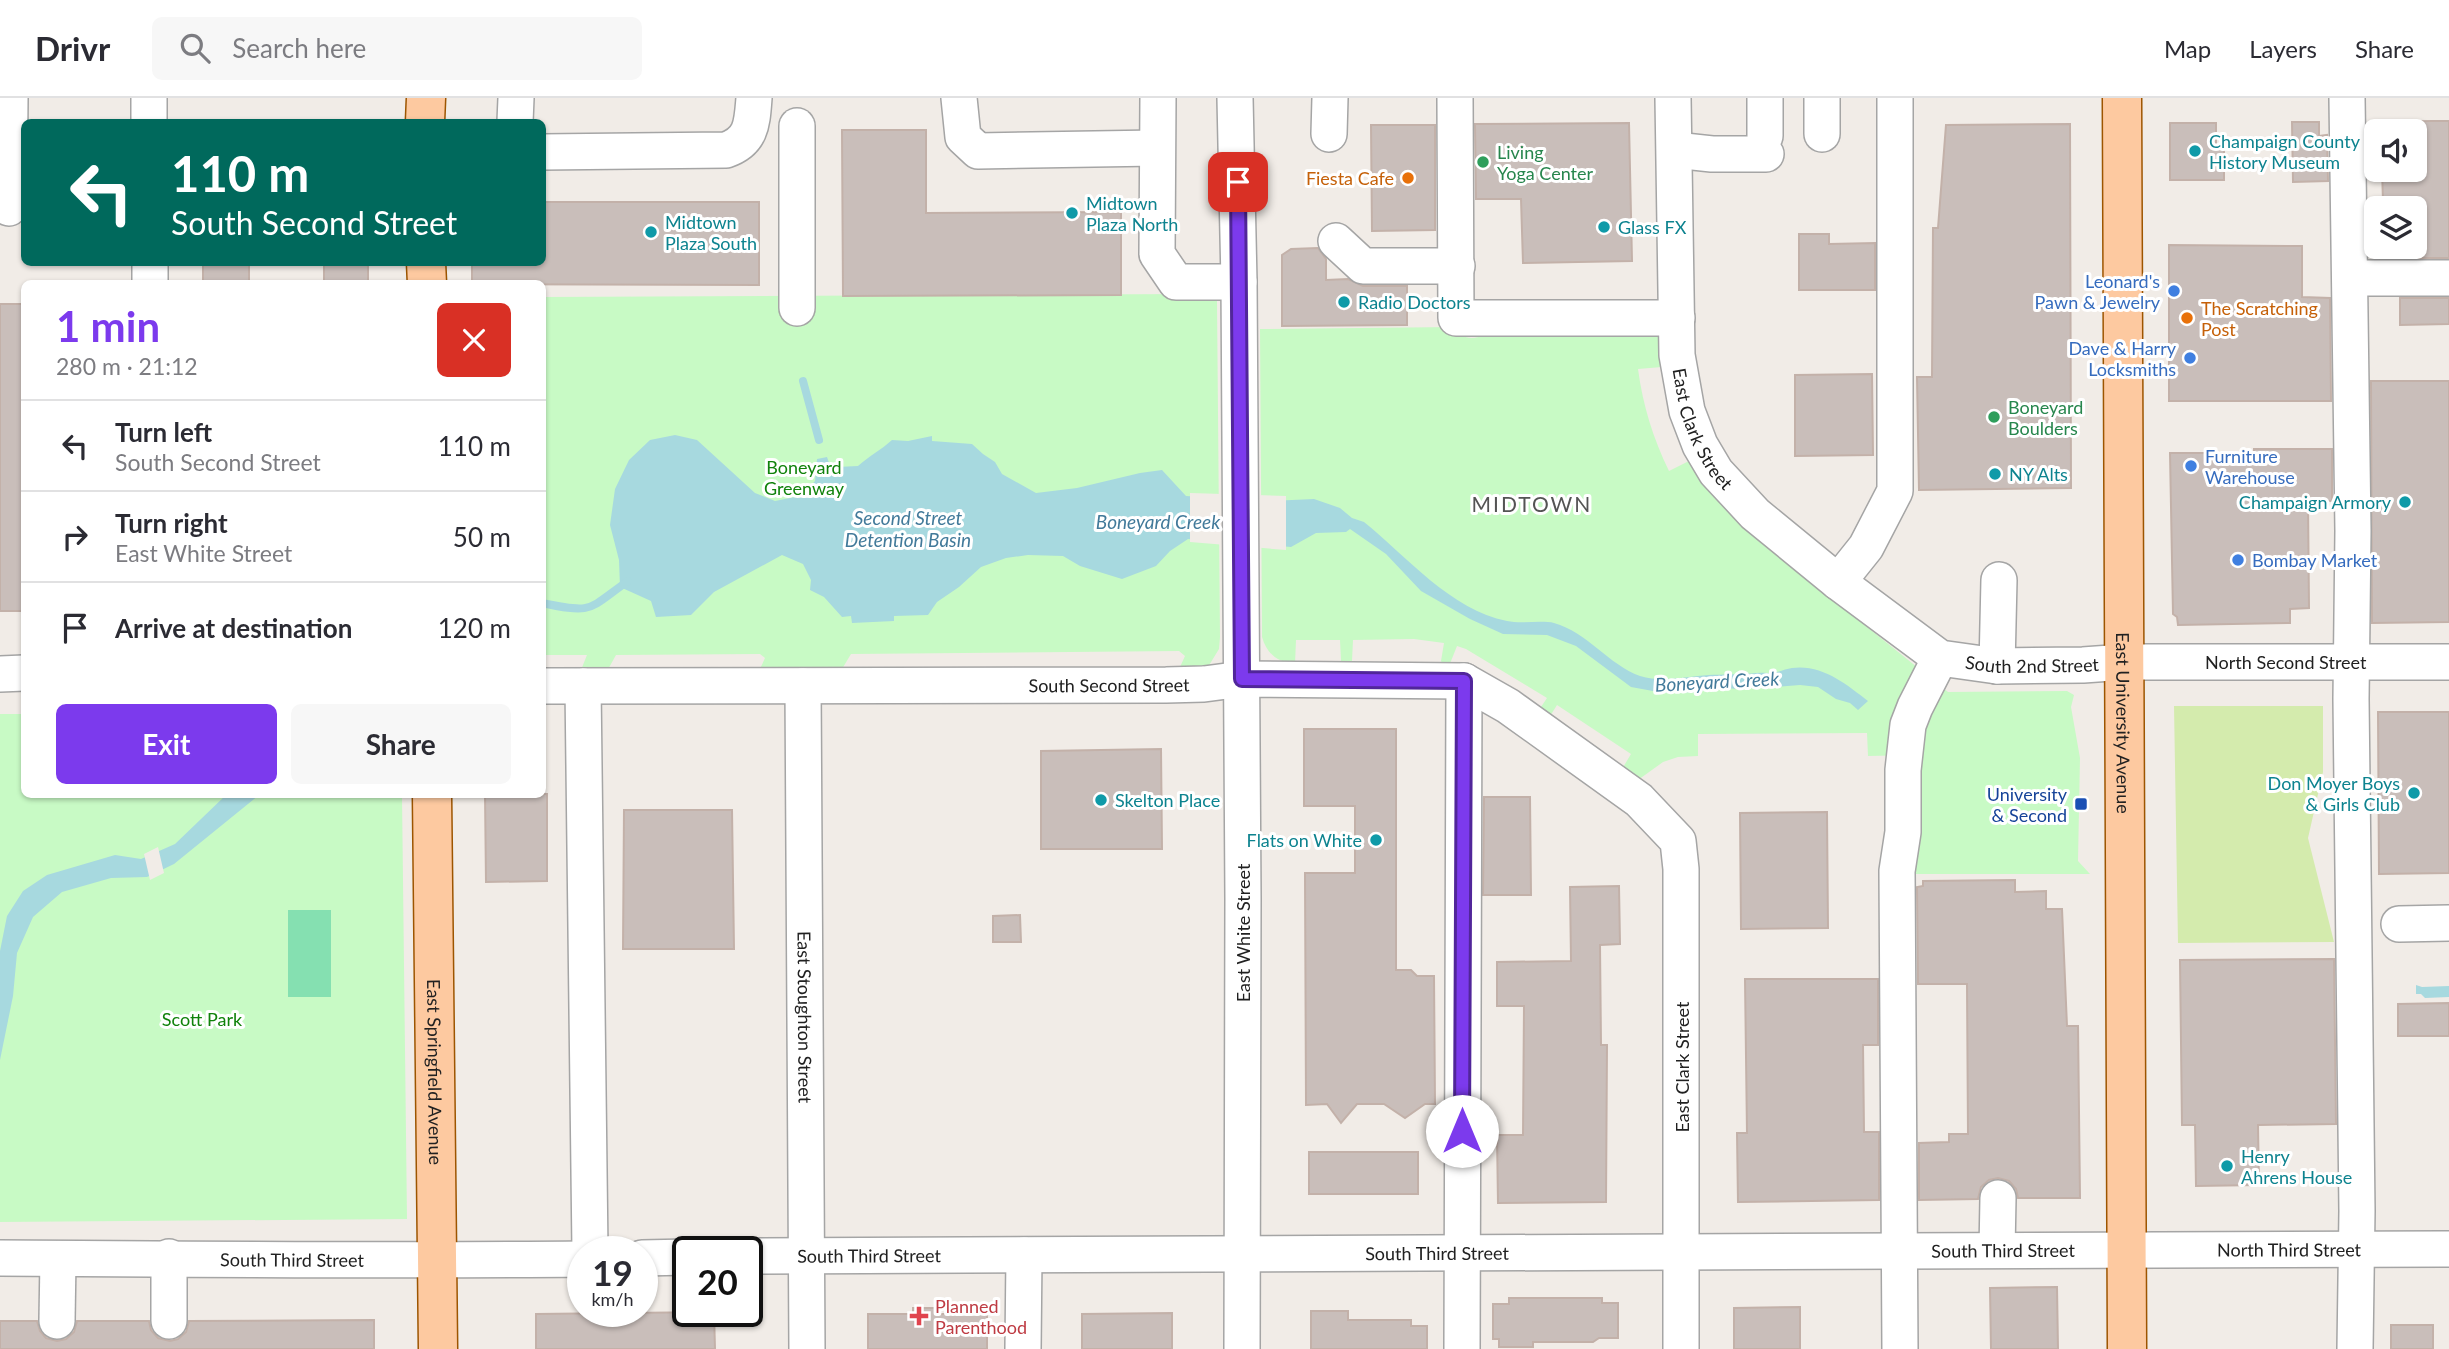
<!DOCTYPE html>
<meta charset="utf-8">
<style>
body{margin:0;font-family:Lato,sans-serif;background:#f7f7f7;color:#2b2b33;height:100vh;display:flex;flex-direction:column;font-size:26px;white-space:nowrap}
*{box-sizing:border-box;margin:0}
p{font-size:23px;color:#7c7c81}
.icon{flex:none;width:38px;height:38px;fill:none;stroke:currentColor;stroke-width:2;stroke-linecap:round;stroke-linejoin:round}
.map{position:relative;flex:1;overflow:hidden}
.details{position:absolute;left:21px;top:182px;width:525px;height:518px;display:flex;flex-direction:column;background:#fff;border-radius:10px;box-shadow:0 2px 5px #0004}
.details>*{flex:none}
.guide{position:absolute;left:21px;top:21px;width:525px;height:147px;border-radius:10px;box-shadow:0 2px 5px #0004;background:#00695c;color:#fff;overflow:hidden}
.tools{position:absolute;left:2364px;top:21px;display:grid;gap:14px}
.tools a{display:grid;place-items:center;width:63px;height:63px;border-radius:10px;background:#fff;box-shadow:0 2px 5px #0004;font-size:35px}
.speed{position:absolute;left:567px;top:1138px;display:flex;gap:14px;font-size:35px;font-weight:700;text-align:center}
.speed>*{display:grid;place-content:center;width:91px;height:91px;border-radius:50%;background:#fff;box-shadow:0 2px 5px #0004;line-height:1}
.speed small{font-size:18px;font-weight:400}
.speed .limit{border:4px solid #111;border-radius:10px;background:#fff;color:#111}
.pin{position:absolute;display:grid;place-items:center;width:60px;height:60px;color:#fff;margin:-30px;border-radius:14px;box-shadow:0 4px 10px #0006}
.me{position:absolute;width:77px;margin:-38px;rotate:0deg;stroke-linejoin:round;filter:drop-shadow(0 0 5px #0008)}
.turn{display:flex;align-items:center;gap:24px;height:147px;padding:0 35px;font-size:32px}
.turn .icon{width:91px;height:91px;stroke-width:2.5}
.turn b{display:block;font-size:49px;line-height:60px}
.round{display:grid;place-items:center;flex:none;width:74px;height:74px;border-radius:10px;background:#f7f7f7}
.head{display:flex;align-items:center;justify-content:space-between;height:119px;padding:0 35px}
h1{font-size:42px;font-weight:700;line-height:52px;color:#7c3aed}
.cta{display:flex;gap:14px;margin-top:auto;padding:14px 35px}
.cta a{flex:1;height:80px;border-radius:10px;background:#7c3aed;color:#fff;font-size:28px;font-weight:700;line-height:80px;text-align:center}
.cta a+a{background:#f7f7f7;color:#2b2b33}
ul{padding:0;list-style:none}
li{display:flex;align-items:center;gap:21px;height:91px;padding:0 35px;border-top:2px solid #e1e1e2}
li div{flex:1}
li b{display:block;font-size:26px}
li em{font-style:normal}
header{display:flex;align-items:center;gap:42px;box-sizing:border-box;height:98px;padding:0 35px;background:#fff;border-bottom:2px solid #e1e1e2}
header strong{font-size:33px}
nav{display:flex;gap:38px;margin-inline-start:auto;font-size:24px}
.search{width:490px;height:63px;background:#f7f7f7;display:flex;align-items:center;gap:18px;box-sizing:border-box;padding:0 24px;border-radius:10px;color:#7c7c81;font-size:26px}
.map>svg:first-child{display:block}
.grass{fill:#d4ebad}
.park{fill:#c8fac5}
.pitch{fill:#85e0b1}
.water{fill:#a7d9df}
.pier{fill:#f1ece7}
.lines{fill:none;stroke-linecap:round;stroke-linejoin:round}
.stream{stroke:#a7d9df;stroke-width:8}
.building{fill:#c9beba;stroke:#c3b1a9;stroke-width:2;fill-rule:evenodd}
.minor-casing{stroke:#a5a5a5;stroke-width:38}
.major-casing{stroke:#9d5500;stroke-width:41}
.minor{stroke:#fff;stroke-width:35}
.major{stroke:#fdc9a0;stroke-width:38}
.route-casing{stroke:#51269a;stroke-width:18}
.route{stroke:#7c3aed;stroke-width:12}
.culture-dot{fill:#0f9aa8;stroke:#fff;stroke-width:2.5}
.leisure-dot{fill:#2e9e5b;stroke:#fff;stroke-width:2.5}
.food-dot{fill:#e8710a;stroke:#fff;stroke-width:2.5}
.shop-dot{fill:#3f7fe0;stroke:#fff;stroke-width:2.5}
.transit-dot{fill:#1a4fb4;stroke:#fff;stroke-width:2.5}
.health-dot{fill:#e0444e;stroke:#fff;stroke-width:2.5}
.labels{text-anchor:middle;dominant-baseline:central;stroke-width:6;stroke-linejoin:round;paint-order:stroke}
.culture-label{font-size:18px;fill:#0d838f;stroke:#fff;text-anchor:start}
.leisure-label{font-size:18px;fill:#27864d;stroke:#fff;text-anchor:start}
.food-label{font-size:18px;fill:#c56008;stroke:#fff;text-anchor:end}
.shop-label{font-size:18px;fill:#366cbe;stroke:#fff;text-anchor:end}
.street-label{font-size:18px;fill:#212121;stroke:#fff}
.park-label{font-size:18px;fill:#10820b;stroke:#fff}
.transit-label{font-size:18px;fill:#164399;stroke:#fff;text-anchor:end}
.health-label{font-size:18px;fill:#be3a42;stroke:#fff;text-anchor:start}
.water-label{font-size:19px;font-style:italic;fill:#427a9a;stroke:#fff}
.quarter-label{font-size:21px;letter-spacing:2px;fill:#545454;stroke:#fff}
</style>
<header>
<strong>Drivr</strong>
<div class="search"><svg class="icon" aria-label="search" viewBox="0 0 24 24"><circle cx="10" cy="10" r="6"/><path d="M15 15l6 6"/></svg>Search here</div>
<nav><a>Map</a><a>Layers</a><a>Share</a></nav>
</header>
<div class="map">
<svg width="2449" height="1251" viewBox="0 0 2449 1251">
<rect width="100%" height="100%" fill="#f1ece7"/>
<!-- grass -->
<path class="grass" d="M2174,608h149v66l-15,66 26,104 -156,1z"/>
<!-- park -->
<path class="park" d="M1196,196l19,3 2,4 3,336 -1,12 -11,18h-28l5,-11 -6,-5 -328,3 -9,15h-82l5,-11 -5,-4 -144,1 -10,18 -25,-3 6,-15h-44l-1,-358z
M1453,229c9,12 19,14 33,7l169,-3 5,8 2,28 -24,2c5,37 15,69 31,102l22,-11 20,32 16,18 99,84 122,98 119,-1 7,4 -3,12 9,51 -2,103 12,13h-182l9,-119 -49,1 -1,-23 -169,1v22l-20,1 -15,5 -25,18 -16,-11 9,-15 -74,-49 -10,16 -10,-8 10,-15 -81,-49 -9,-3 -8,20h-5l-3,-5 3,-18 -30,-4 -61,1 -1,21 -5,2 -6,-2 -1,-21h-44l-1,24c-18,-2 -28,-10 -33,-27l-2,-308z
M0,616h24v80l378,1 5,424 -407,3z"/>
<!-- pitch -->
<path class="pitch" d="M288,812h43v87h-43z"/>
<!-- water -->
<path class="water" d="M675,337l22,5 58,53 20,8 20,-4 10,-5 10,-11 2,-22 10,-2 2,6 8,4 21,-1c11,-10 23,-16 34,-26l16,1 24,-5v5l40,3 11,10 12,8 7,12 34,19 41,-5 63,-15 22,-3 24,26 82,5 46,-2 26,9 12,10 12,4c42,34 87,88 143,99 14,3 35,-1 47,2 33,9 55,42 86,53 20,6 39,2 58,0 14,-2 28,-1 43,-2 9,0 16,-2 26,-1 9,1 17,-4 25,-5 30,-4 54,16 76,33l-10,9 -8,-7 -14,-4 -18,-12 -18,-2 -26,2 -9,-4 -29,6 -22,-3 -15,6 -35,1 -33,-6 -55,-41 -29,-11 -44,-1 -33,-15 -49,-28 -35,-37 -36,-25 -4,3 -30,1 -25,14 -103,-8 -18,12 -14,15 -34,13 -42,-13 -17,-10 -35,-1 -22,3 -25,9 -22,20 -22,15 -9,13 -34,1v5l-42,2 -1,-7 -9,1 -18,-20 -14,-7 1,-10 -8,-16 -21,-9 -68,37 -23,23 -35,2 -5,-16 -31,-14 -1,-27 -9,-35 5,-36 14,-29 21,-20z
M226,697h33l-85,69 -27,13 -36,1 -49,14 -29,25 -16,36 -4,43 -13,64v-109l7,-35 16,-25 24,-16 68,-20 26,4 34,-15z
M2416,887l6,2 27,-1v11l-24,1 -4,-4h-5z"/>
<!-- pier -->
<path class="pier" d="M1190,395l96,3v54l-96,-8z
M158,749l6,26 -14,7 -6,-26z"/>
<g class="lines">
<!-- stream -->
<path class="stream" d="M803,283l16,59
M542,505c52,11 45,7 86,-22"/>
</g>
<!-- building -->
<path class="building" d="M2431,23h18v137h-50v-4h-30v-53h14l-1,-31h33v-39h-33v-9zM2376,110h39v39h-39z
M2292,24h27v14l8,-1 1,46 -35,1z
M1629,25l3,138 -109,2 -2,-64h-45l-1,-75z
M2170,25h46v27h8v30h-54z
M2070,26l1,364 -152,2 -2,-113h15l1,-149h5l8,-103z
M1371,27h64v105l-63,1z
M842,32h84v83l195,-1v83l-278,1z
M542,104h217v83l-287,-1v-22h70z
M1799,136h30v10l46,-1v47h-76z
M2169,147l133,1v51l28,1 1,103h-162z
M1318,150l8,11v21l22,-1 15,7h44v39l-125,1v-71l9,-6z
M203,164h46v22h-46z
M324,164h44v22h-44z
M2400,200h49v26l-49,1z
M0,206h24v307h-24z
M1872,276l1,81 -78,1v-81z
M2371,283h78v241l-77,1z
M2254,351h78v52l-24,-1 1,108 -19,1v14l-112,2 -1,-8 -4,-3 -3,-161h84z
M2378,614h71v161l-70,1z
M1304,631h92v241h15l6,6h17l1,128h-10l-20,14 -21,-14h-27l-16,19 -14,-19 -21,1 -1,-232h50v-67h-51z
M1161,651l1,100h-121v-98z
M485,696h62v87l-61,1z
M1484,699h46l1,98h-48z
M624,712h108l2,139h-111z
M1827,714l1,116 -87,1 -1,-116z
M2015,782v12l31,-1v18h16l5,117h11l2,172h-62l-2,-9 -7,-8 -11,-3 -9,2 -8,7 -3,12 -59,1v-57l30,-1v-8h19l-1,-150h-49l-1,-97 6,-1v-5z
M1619,788l1,58 -20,1 1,100h6l-1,157 -108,1 -1,-68h26l1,-129h-27v-44l74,-1 -1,-74z
M1020,817l1,27h-28v-26z
M2334,861l2,165 -78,1 1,60 -63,1 -1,-61h-13l-2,-165z
M1745,881h133v66h-15l1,87h15v68l-141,2 -1,-69h10z
M2449,905v33h-51v-32z
M1309,1054h109v42h-109z
M2057,1189l1,62h-67l-1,-61z
M1509,1200h93v5h16v35h-19l-6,4h-60v5h-34v-8h-6v-35h16z
M1800,1209v42h-66v-41z
M913,1210h26v6h48v35h-119v-35h45z
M1311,1213h37v9h63v6h16v23h-116z
M714,1214l1,37h-179v-35z
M1172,1215v36h-90v-35z
M374,1222v29h-374v-28h37l3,10 6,7 11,3 9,-2 8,-7 3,-11h72l2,9 7,8 12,3 8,-2 8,-7 3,-11z
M2391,1227h42v24h-42z"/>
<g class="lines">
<!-- minor casing -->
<g class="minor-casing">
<g id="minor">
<path d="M149,0v24"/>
<path d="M959,0l4,39 15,14 179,-3"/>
<path d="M1158,0l-1,156 19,28h63"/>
<path d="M1235,0l4,184 4,616 -1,451"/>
<path d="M1455,0l1,220h221"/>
<path id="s1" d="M1673,0l4,257 10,56 13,34 16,27 39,42 83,68 102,76 57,8 86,-1 42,-3h324"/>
<path d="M1765,0v38"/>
<path d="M1822,0v36"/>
<path d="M2347,0l6,433 -2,168 6,512 -2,138"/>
<path d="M515,24l1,-24"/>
<path d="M797,28v182"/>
<path d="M1329,36l1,-36"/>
<path d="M1675,52l37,4h54"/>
<path d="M542,54l184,-2c26,-9 26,-27 28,-52"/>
<path d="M9,110l1,-110"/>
<path d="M1336,143l27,25h94"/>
<path d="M150,164v22"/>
<path d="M2350,180h99"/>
<path d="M1838,484l28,-35 29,-56v-393"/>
<path d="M1997,568l2,-86"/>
<path d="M0,576l24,-1"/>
<path id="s2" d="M542,588l624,-1 38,-1 38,-5 222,2 44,25 131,94 39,41 3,28v480"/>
<path d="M583,588l7,565"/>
<path id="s3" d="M803,588l4,663"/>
<path d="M2399,826l50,-1"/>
<path d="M1997,1152l1,-52"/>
<path id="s4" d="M747,1158l1152,-5c184,-2 367,-1 550,-2"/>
<path d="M169,1159v64"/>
<path id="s5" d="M0,1160c194,1 389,3 583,1"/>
<path d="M642,1160l46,-1"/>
<path d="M57,1223l1,-62"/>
<path d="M1023,1251l1,-94"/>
<path d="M1462,1251l2,-668"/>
<path d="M1900,1251l-3,-478 6,-39v-62l5,-45 7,-18 25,-49"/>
</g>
</g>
<!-- major casing -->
<g class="major-casing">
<g id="major">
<path id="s6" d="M2122,0c0,417 2,834 5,1251"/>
<path d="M425,24l1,-24"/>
<path d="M426,164l1,22"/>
<path id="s7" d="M432,696l6,555"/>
</g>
</g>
<!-- minor -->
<use href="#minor" class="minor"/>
<!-- major -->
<use href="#major" class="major"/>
</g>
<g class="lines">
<!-- route casing -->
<g class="route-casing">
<path id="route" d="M1238,84l4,497 222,2 -2,450"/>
</g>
<!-- route -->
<use href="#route" class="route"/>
</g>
<!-- markers -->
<g class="culture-dot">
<circle cx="2195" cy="53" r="7"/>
<circle cx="1072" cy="115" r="7"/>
<circle cx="1604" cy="129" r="7"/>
<circle cx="651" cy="134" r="7"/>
<circle cx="1344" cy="204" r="7"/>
<circle cx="1995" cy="376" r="7"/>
<circle cx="2405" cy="404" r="7"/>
<circle cx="2414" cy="695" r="7"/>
<circle cx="1101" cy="702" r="7"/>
<circle cx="1376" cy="742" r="7"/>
<circle cx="2227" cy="1068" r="7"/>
</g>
<g class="leisure-dot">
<circle cx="1483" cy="64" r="7"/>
<circle cx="1994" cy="319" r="7"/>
</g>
<g class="food-dot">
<circle cx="1408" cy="80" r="7"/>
<circle cx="2187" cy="220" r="7"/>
</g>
<g class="shop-dot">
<circle cx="2174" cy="193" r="7"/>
<circle cx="2190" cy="260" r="7"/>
<circle cx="2191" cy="368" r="7"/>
<circle cx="2238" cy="462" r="7"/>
</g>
<rect class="transit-dot" x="2074" y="699" width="14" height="14" rx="3.5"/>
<path class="health-dot" d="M915.5 1207.5h7v7h7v7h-7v7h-7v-7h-7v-7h7z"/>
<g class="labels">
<!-- culture labels -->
<g class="culture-label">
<text x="2209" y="43">Champaign County<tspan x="2209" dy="21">History Museum</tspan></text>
<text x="1086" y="105">Midtown<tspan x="1086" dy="21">Plaza North</tspan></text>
<text x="665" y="124">Midtown<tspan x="665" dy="21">Plaza South</tspan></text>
<text x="1618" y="129">Glass FX</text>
<text x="1358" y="204">Radio Doctors</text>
<text x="2009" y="376">NY Alts</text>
<text x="2391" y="404" text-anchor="end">Champaign Armory</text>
<text x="2400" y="685" text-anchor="end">Don Moyer Boys<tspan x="2400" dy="21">&amp; Girls Club</tspan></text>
<text x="1115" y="702">Skelton Place</text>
<text x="1362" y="742" text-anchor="end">Flats on White</text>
<text x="2241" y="1058">Henry<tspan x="2241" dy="21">Ahrens House</tspan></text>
</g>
<!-- leisure labels -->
<g class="leisure-label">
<text x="1497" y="54">Living<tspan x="1497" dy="21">Yoga Center</tspan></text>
<text x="2008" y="309">Boneyard<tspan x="2008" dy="21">Boulders</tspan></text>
</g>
<!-- food labels -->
<g class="food-label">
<text x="1394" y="80">Fiesta Cafe</text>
<text x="2201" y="210" text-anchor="start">The Scratching<tspan x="2201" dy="21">Post</tspan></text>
</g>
<!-- shop labels -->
<g class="shop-label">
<text x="2160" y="183">Leonard's<tspan x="2160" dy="21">Pawn &amp; Jewelry</tspan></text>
<text x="2176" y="250">Dave &amp; Harry<tspan x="2176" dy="21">Locksmiths</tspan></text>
<text x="2205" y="358" text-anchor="start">Furniture<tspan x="2205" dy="21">Warehouse</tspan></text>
<text x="2252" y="462" text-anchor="start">Bombay Market</text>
</g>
<!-- street labels -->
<g class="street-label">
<text stroke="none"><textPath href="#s1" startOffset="336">East Clark Street</textPath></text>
<text stroke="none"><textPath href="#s1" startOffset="766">South 2nd Street</textPath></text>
<text stroke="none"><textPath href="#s1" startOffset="1020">North Second Street</textPath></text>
<text stroke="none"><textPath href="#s2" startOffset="567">South Second Street</textPath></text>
<text stroke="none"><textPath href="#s6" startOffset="625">East University Avenue</textPath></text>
<text transform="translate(1243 835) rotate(-90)">East White Street</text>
<text stroke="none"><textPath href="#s3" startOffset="331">East Stoughton Street</textPath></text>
<text transform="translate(1682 969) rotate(-90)">East Clark Street</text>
<text stroke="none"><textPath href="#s7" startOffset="278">East Springfield Avenue</textPath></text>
<text stroke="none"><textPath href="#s4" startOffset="1256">South Third Street</textPath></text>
<text stroke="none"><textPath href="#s4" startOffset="1542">North Third Street</textPath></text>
<text stroke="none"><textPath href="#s4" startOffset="690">South Third Street</textPath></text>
<text stroke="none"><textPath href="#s4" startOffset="122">South Third Street</textPath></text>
<text stroke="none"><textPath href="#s5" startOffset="292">South Third Street</textPath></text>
</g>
<!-- park labels -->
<g class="park-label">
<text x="804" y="369">Boneyard<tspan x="804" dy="21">Greenway</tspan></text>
<text x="202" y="921">Scott Park</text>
</g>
<!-- transit labels -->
<g class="transit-label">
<text x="2067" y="696">University<tspan x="2067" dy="21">&amp; Second</tspan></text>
</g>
<!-- health labels -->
<g class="health-label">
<text x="935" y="1208">Planned<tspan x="935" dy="21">Parenthood</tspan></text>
</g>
<!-- water labels -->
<g class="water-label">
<text x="908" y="419">Second Street<tspan x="908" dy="22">Detention Basin</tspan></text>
<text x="1158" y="423">Boneyard Creek</text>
<text transform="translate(1717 583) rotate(-3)">Boneyard Creek</text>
</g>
<!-- quarter labels -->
<g class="quarter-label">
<text x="1532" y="405">MIDTOWN</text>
</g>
</g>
</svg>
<div class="tools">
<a><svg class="icon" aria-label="sound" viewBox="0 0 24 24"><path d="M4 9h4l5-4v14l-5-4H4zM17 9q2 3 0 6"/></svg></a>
<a><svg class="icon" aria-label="layers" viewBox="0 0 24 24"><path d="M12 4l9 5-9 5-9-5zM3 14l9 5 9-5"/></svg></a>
</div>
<div class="speed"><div>19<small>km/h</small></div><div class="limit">20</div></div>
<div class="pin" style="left:1238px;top:84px;background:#d93025"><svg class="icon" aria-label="arrive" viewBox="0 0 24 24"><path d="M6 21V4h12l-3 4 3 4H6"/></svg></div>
<svg class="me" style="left:1462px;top:1033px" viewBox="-20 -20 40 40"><circle r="19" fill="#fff"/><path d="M0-13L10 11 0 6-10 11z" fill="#7c3aed"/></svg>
<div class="guide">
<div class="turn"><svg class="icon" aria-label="left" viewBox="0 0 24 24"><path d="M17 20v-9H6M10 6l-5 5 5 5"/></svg><div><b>110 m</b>South Second Street</div></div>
</div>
<section class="details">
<div class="head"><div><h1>1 min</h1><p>280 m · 21:12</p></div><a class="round" style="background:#d93025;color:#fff"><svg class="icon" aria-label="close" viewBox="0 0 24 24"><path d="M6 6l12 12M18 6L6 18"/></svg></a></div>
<ul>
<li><svg class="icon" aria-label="left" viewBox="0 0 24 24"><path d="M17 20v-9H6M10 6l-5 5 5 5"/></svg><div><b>Turn left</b><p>South Second Street</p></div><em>110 m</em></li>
<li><svg class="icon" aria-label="right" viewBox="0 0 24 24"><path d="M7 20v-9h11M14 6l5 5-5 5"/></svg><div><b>Turn right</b><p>East White Street</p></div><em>50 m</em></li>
<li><svg class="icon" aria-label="arrive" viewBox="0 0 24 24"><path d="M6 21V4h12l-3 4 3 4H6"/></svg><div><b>Arrive at destination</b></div><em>120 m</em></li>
</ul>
<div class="cta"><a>Exit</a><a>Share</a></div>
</section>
</div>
